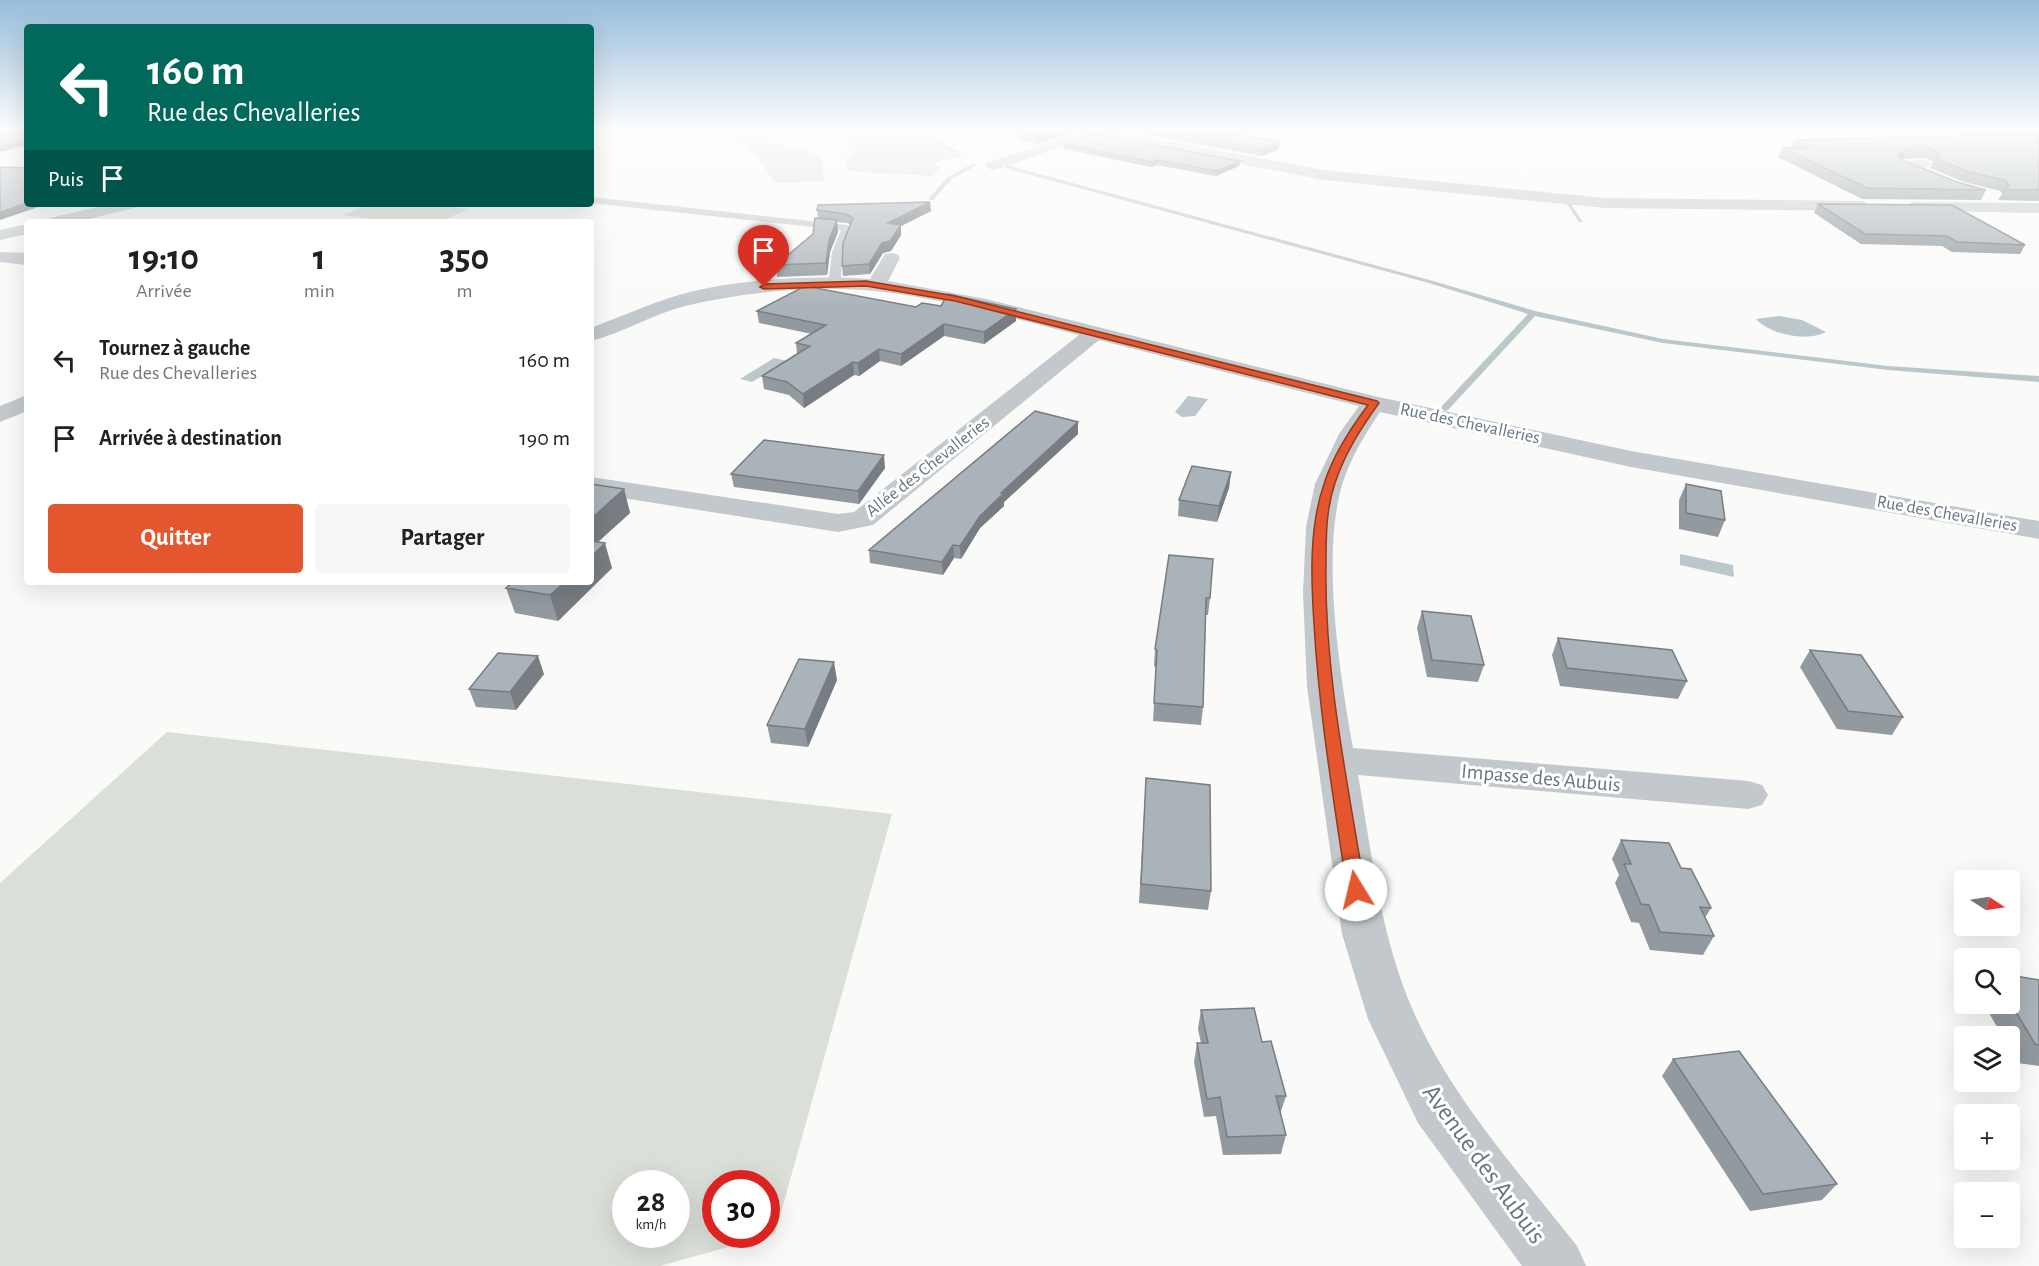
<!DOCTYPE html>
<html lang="fr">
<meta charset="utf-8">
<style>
body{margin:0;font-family:"Alegreya Sans",sans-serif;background:#f6f6f6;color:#202124;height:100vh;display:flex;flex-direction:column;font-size:22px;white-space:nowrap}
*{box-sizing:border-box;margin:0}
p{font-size:20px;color:#757577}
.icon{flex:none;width:33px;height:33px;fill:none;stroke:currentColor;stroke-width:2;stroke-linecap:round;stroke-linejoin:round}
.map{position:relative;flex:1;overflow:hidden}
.details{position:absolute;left:24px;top:219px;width:570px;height:366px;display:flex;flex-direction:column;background:#fff;border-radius:6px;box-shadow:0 6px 24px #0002}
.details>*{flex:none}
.top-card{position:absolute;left:24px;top:24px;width:570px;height:183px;border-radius:6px;box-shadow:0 6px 24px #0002;background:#00695c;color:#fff;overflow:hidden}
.needle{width:39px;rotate:102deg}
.controls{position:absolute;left:1954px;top:870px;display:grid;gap:12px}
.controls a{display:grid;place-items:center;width:66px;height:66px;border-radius:6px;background:#fff;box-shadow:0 6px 24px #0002;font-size:30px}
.speed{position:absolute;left:612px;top:1170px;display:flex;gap:12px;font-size:30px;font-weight:700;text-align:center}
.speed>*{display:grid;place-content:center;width:78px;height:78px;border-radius:50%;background:#fff;box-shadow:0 6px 24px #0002;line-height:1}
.speed small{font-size:15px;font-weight:400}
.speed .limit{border:9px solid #d22;background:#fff;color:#111}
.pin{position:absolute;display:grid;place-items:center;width:51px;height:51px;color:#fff;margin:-62px -26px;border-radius:50% 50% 50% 0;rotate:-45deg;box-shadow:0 0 6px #0007}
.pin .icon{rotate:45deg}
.me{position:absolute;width:66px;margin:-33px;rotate:351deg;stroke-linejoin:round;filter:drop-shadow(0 0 4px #0008)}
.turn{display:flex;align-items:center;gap:21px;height:126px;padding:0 24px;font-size:27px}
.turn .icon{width:78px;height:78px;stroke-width:2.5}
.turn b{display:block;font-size:42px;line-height:51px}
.then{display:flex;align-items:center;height:57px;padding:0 24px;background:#0003;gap:12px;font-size:22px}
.eta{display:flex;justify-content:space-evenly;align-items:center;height:102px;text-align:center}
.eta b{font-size:36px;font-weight:700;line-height:42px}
.button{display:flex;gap:12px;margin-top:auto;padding:12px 24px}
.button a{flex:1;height:69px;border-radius:6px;background:#e4572e;color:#fff;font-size:24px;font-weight:700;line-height:69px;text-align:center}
.button a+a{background:#f6f6f6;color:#202124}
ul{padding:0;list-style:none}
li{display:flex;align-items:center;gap:18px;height:78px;padding:0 24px}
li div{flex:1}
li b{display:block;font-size:22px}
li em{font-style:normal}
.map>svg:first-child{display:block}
.green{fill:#dadfd7;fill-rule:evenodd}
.water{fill:#bbc7cb}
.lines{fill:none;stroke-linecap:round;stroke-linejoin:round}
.stream{fill:#bbc7cb;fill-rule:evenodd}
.service{fill:#c3c8cc;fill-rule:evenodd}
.minor{fill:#c3c8cc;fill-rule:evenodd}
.wall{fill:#929a9f}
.shaded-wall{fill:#777d82}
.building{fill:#aab3b9;stroke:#777d82;stroke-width:1.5}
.route{fill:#e4572e;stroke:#94391e;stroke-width:1.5}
.labels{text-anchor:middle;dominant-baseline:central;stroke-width:6;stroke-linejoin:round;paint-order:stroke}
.far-street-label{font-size:18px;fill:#657683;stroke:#fff}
.street-label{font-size:21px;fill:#657683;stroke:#fff}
.near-street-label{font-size:26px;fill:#657683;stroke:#fff}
</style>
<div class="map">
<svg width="2039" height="1266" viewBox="0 0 2039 1266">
<rect width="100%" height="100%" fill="#fafaf8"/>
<!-- green -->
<path class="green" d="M704,130h132l-67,5 -3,6 44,11 11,7 4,22 -50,2c-24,-36 -26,-45 -71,-53z
M844,130h69l52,27 -27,4 -3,1 2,4 3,1 -7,9 -75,-4 -9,-2 -4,-10 12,-13 -8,-16z
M372,204h52l45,5 -31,13h-41l-55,-7z
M167,732l725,82 -117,420 -115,32h-660v-383zM626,1184h50v50h-50zM716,1184h50v50h-50z"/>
<!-- water -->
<path class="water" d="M1779,316l23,4 24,12c-18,10 -56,3 -70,-13z
M774,358l13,3 -35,21 -12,-3z
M1188,396l20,3 -13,17 -13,1 -7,-5z
M1680,554l53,11 1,12 -54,-12z"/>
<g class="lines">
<!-- stream -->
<path class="stream" d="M911,130h7l42,22 -5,1z
M972,164l5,1 -25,14 -19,21h-4v-2l19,-21z
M1007,165l426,116 102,30 128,28 225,27 151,10v6l-151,-12 -225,-27 -128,-27 -87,94 -3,1 -4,-3 1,-2 86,-92 -99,-31 -424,-115z
M1566,203h4l13,19h-4z"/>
<!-- service -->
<path class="service" d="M591,197l256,28 5,3 -10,24 -1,26 -6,8 -4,1 -6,-3 4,-6 3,-26 9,-22 -250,-27z"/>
<!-- minor -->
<path class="minor" d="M1086,130h21l217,40 281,28 258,3 8,5 -8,5 -258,-3 -281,-28 -229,-44 -98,33 -5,1 -7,-4 2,-3z
M1925,160l7,4 -7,4 16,7 3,3 -3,3h-10l-33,-13 -2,-3 7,-4z
M1912,202l127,1v10l-133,-3 -2,-3z
M111,204h28l-2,3 -60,15h-29l2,-4z
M27,224v10l-27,6v-10z
M0,252l27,1v12l-27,-3z
M891,253l6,1 3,4 -12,23 98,18 388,97 257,55 408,70v18l-408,-72 -251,-55c-15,22 -30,47 -38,73 -21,71 -2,190 11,263l395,33 14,4 6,10 -6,10 -14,4 -390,-34c14,80 23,165 57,240 39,86 104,157 162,231l9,20h-64l-104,-143 -50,-104 -26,-85 -35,-247 -4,-94 3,-66 9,-43 24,-50 20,-28 -260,-66 -226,185 -35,7 -247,-39v-16l247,37 16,-2 225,-177c-66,-17 -137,-37 -204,-44 -61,-6 -131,1 -190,15 -32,8 -62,27 -94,35v-13c26,-10 51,-21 78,-30 58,-19 139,-23 201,-19l15,-25z
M27,395v16l-27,11v-16z"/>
</g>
<!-- wall -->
<path class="wall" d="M1078,130l-40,14 -19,-4v-8z
M1121,130h91l67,19 -17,7z
M1972,130h67v71l-41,-1 4,-6 -2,-3 -36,-9 -34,-14 3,-6 -8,-4 -22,1 -2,1 56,22 29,8 -5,10 -119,-1 -84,-42 4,-9h9l3,-8 192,-5z
M1064,144l175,22 -23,10 -60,-11 -5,2 -87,-18z
M930,202l1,9 -30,15v9l-10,16 -8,2 -13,21 -27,2 -1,-10 9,-41 -4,-2 -10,-1 1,10 -8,20 -3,23 -50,2 -1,-12 37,-31 5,-15 -1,-9z
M1818,204l207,41 -5,9 -68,-2 -10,-6 -81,-2 -47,-31z
M916,307l100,14 -32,23 -40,-8 -43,30 -21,-5 -21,15 -5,-1 -50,33 -15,-13 -25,-6 -2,-13 35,-22 -1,-11 16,-9 -53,-11 -2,-12z
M1078,422v12l-74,68v4l-24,22 -19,31 -7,-1 -11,17 -73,-12 -1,-13z
M885,468l-26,36 -125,-17 -3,-13z
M1231,472l-2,16 -12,34 -39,-6 1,-16z
M591,484l33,5 6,24 -32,29 14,26 -54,53 -43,-8 -9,-25 85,-6z
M1686,484l39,36 -7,17 -39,-8v-29z
M1169,555l41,43 -2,17h-2l-3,92 -2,18 -48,-4 3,-53 -2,-2 1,-17z
M1422,611l62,54 -6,17 -51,-5 -10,-49z
M1558,638l129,43 -9,18 -118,-13 -8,-31z
M1810,650l93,67 -11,18 -55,-6 -37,-62z
M544,674l-28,36 -40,-3 -7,-18z
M837,680l-29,67 -37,-4 -4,-18z
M1146,778l65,113 -3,19 -69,-7z
M1621,840l60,28 30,40 -6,10 9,18 -11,19 -53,-5 -11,-27 -8,-1 -16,-39 4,-8 -7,-16z
M2010,975l29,5v86l-22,-3 -7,-13v-14h-8l-18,-32h26z
M1201,1010l61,32 24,54 -6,18 6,21 -5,19 -58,1 -7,-39 -12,1 -10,-55 3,-19h4l-3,-14z
M1673,1059l164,125 -15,16 -72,11 -88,-135z"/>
<!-- shaded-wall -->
<path class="shaded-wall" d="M1056,130h22l-40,14v-8z
M27,139v6l-27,7v-5z
M1280,142l-1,7 -17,7 1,-7z
M1907,149l-4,10 -8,4 4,-10z
M1157,160l-1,5 -5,2 1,-5z
M1240,161l-1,5 -23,10 1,-5z
M930,202l1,9 -30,15v9l-10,16 -8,2 -13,21 -1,-10 19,-41z
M27,203v1h20l-47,16v-8z
M837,220l1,12 -8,20 -3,23 -1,-12 3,-23z
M1016,309v12l-32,23v-12z
M944,324v12l-43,30v-12z
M879,349l1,12 -21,15 -1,-13z
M853,362l1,13 -50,33 -1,-14z
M1078,422v12l-74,68v4l-24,22 -19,31 -1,-13 20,-30 21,-23z
M884,455l1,13 -26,36 -1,-13z
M1231,472l-2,16 -12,34 2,-16z
M624,489l6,24 -39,35v-29z
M605,543l7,25 -54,53 -8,-26 15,-13h26v-25z
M953,545l1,13 -11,17 -1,-13z
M538,656l6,18 -28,36 -6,-18z
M834,662l3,18 -29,67 -3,-18z"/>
<!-- building -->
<path class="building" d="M0,130h27v9l-27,8z
M1027,130h29l-18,6 -19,-4z
M1161,130h51l68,12 -17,7z
M2006,130h33v60h-35l5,-4 -4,-6 -36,-8 -34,-14 4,-5 -10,-5 -22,1 -8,4v3l3,4 55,22 29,8 -119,-2 -85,-40h27l-15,-8 224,-6z
M1095,134l145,27 -23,10 -60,-11 -5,2 -88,-18z
M0,167l27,1v35l-27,9z
M930,202l-42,21 13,2 -11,16 -8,2 -13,21 -27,2 1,-23 10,-25 -7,-4 -29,-4 1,-5z
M1818,204l134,1 73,40 -68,-3 -10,-6 -82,-2z
M815,218l22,2 -8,20 -3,23 -50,2 37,-31z
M805,286l111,21 6,-4 19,3 7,-12 68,15 -32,23 -40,-8 -43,30 -22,-5 -21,14 -5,-1 -50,32 -16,-12 -25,-6 48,-30 -14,-3 30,-18 -69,-14z
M1035,411l43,11 -77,71h3l-24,23 -20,30 -7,-1 -11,17 -73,-12z
M764,440l120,15 -26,36 -127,-17z
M1192,466l39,6 -12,34 -40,-6z
M591,484l33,5 -33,30z
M1686,484l35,7 4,29 -39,-7z
M591,541l14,2 -14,14z
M1169,555l44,4 -3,39h-4l-3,109 -49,-4 3,-53 -2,-1z
M513,582h52l-15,13 -44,-7z
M1422,611l49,5 13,49 -52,-5z
M1558,638l114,12 15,31 -120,-13z
M1810,650l51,5 42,62 -55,-6z
M498,653l40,3 -28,36 -41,-3z
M799,659l35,3 -29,67 -38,-4z
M1146,778l64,7 1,106 -70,-7z
M1621,840l48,3 12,25 10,1 20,39 -11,-1 14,29 -54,-4 -11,-27 -8,-1 -17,-40h7z
M2010,975l29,5v65l-4,-1 -25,-42z
M1254,1008l8,34 9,-1 15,55h-10l10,39 -59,2 -7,-40 -13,2 -10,-56h11l-7,-33z
M1739,1051l98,133 -74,10 -90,-135z"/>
<!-- sky -->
<linearGradient id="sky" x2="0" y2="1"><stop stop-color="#96bcdc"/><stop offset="0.42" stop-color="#fdfdfc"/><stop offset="1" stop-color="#fdfdfc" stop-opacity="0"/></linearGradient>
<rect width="2039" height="308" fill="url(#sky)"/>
<!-- route -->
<path class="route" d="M866,281l89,15 422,105 2,2c-18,25 -34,50 -44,80 -9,26 -9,54 -9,81 -2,110 22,219 39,326l-2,5 -7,2 -6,-2 -3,-5c-13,-88 -28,-177 -33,-266 -3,-46 -5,-97 10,-140 9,-29 26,-55 44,-79l-413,-104 -89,-15 -102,3 -4,-2 4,-3z"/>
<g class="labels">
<!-- far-street labels -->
<g class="far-street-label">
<text transform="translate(1470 424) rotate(12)">Rue des Chevalleries</text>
<text transform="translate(928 467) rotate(-38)">Allée des Chevalleries</text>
<text transform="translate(1947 514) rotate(10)">Rue des Chevalleries</text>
</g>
<!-- street labels -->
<g class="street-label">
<text transform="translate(1541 778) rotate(5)">Impasse des Aubuis</text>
</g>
<!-- near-street labels -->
<g class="near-street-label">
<text transform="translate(1484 1164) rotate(54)">Avenue des Aubuis</text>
</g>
</g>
</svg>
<div class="controls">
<a><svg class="needle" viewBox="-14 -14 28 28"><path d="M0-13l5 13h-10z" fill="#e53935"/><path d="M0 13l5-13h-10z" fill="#757577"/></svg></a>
<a><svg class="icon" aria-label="search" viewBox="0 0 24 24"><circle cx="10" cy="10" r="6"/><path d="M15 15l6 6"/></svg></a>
<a><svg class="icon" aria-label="layers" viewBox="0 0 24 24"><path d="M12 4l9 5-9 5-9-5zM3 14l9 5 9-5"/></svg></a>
<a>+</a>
<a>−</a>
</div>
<div class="speed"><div>28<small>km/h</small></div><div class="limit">30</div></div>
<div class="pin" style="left:764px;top:287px;background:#d93025"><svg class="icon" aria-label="arrive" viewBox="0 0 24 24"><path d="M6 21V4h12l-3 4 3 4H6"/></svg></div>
<svg class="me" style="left:1356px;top:890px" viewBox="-20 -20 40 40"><circle r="19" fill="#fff"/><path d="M0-13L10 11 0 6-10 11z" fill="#e4572e"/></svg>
<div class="top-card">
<div class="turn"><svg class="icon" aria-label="left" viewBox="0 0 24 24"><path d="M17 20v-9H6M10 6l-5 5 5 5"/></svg><div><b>160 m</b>Rue des Chevalleries</div></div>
<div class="then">Puis<svg class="icon" aria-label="arrive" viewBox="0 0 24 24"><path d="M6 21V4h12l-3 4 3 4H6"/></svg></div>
</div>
<section class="details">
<div class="eta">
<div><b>19:10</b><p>Arrivée</p></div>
<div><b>1</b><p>min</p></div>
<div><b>350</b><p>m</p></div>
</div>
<ul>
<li><svg class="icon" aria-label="left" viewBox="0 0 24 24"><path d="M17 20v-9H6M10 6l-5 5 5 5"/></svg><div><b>Tournez à gauche</b><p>Rue des Chevalleries</p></div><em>160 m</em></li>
<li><svg class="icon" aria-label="arrive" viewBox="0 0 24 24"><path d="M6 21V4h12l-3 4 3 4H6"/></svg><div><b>Arrivée à destination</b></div><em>190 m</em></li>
</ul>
<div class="button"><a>Quitter</a><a>Partager</a></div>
</section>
</div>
